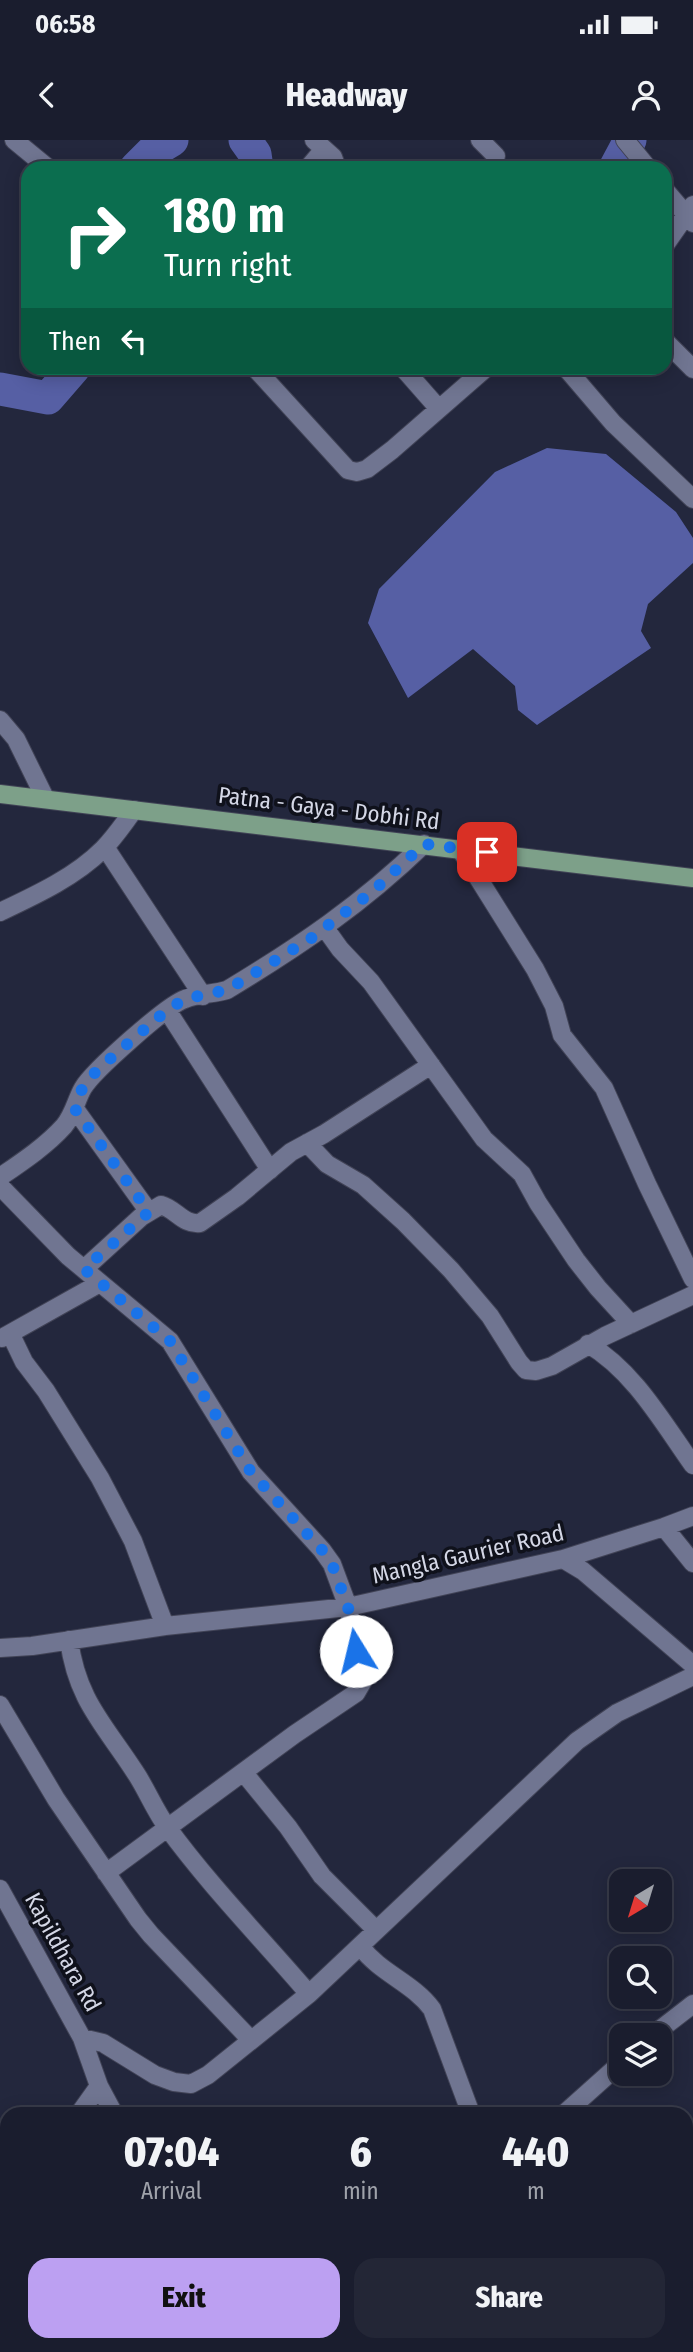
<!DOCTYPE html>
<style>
body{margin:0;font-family:"Fira Sans Condensed",sans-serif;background:#232636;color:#f1f3f6;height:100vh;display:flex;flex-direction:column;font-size:26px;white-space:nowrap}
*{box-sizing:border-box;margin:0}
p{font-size:23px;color:#9fa2aa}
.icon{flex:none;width:38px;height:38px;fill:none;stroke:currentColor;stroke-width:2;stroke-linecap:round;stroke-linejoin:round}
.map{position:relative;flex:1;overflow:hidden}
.panel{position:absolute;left:0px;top:1967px;width:693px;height:245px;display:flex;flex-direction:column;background:#1a1d2e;border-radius:21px 21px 0 0;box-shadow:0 4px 18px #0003,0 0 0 2px #383b4a}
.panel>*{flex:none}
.guide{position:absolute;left:21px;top:21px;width:651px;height:214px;border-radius:21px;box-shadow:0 4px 18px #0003,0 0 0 2px #383b4a;background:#0b6e4f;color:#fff;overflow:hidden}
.needle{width:46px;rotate:218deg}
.controls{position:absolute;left:609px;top:1729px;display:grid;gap:14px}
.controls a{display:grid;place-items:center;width:63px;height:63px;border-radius:14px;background:#1a1d2e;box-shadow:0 4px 18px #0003,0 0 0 2px #383b4a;font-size:35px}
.pin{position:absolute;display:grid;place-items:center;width:60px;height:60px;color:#fff;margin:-30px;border-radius:14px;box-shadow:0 4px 10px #0006}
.me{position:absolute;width:77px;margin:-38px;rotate:351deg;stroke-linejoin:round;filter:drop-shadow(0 0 5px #0008)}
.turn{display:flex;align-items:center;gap:24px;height:147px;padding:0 28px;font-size:32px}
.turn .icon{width:91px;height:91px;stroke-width:2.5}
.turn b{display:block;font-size:49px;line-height:60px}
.then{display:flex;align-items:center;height:66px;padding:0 28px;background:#0003;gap:14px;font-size:26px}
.eta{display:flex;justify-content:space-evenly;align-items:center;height:119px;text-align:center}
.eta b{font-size:42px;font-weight:800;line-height:49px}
.primary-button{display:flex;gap:14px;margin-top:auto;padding:14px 28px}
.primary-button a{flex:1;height:80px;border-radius:21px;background:#bca0f2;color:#111;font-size:28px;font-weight:800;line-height:80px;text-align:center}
.primary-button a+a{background:#232636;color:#f1f3f6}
.status{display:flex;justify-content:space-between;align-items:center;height:49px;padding:0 35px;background:#1a1d2e;direction:ltr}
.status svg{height:19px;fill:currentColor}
header{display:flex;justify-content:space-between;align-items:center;height:91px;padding:0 28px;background:#1a1d2e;font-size:32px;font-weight:800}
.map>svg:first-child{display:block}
.water{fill:#565fa4}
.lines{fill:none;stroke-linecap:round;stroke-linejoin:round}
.river{stroke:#565fa4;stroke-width:33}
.minor-casing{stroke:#414356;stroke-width:20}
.major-casing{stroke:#414356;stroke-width:20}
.minor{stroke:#707591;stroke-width:18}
.major{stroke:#7da089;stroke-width:18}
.route{stroke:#1a73e8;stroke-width:12;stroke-dasharray:0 21.6}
.labels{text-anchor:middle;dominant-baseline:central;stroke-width:7;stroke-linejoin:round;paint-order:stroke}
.street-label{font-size:23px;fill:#d4d7e6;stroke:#0f111b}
</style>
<div class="status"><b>06:58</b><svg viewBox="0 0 49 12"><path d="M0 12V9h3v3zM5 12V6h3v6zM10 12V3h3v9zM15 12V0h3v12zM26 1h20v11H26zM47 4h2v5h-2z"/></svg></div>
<header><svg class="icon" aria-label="back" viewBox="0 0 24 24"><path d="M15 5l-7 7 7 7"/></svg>Headway<svg class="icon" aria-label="person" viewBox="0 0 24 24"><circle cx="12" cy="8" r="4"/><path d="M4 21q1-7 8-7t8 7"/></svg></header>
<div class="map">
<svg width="693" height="2212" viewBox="0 0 693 2212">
<rect width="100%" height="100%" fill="#23273d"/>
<!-- water -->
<path class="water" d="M547,308l59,6 70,58 17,26v25l-45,41 -7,27 10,17 -114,77 -19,-15 -3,-24 -42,-37 -65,49 -40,-75 11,-34 116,-117z"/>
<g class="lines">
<!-- river -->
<path class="river" d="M245,0l10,14 2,14
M136,28l16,-16 20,-12
M615,28l15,-28
M0,249l48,9 26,-30"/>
<!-- minor casing -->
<g class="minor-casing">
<path id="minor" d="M14,0l34,28
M314,0l19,17 4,11
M480,0l16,16
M625,0l23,28
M308,28l16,-19
M665,50l28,33
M665,105l28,-40
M665,201l28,28
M255,228l93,102 9,2 10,-3 25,-19 94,-82
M403,228l36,41
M566,228l47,55 80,76
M0,580l16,19 29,59
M105,707l98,149
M460,709l75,120 19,37 8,29 42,53 43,96 46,95
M0,772c36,-17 75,-35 103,-63 12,-12 21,-26 31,-39
M325,788l15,21 31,33 113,157 38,35 16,29 38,57 22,28 33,36
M167,870l103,160
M75,969l74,103
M307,1003l20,21 36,21 40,36 48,49 39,46 29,46 7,8 10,1 16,-5 53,-30 88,-41
M0,1037c22,-15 46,-31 64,-51 10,-12 12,-26 19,-38 10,-17 84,-83 102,-89 13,-5 28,-5 42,-9 73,-44 135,-86 197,-146
M0,1046l68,70 102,85 81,131 71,78 10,14 16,43 15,74 -7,12 -61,41 -189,139
M84,1129l57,-52 20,-12c15,4 22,20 39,18l37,-26 54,-45 33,-18 107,-69
M11,1195l13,27 22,29 54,87 33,63 32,85
M2,1198l98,-55
M588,1204c46,27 75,79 105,121
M664,1387l29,36
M563,1419l20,12 110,94
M69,1500c8,60 35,84 66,132 12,18 19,37 32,55 43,59 95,112 142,167l268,-253 40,-28 76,-37
M0,1508l32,-2 133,-20 183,-19 215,-48 101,-32 29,-11
M0,1565l56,94 82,120 13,16 100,105
M244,1633l44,54 34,49 54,54
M0,1749l82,149
M361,1807c19,26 52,36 71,62l39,105
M653,1895l40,-31
M79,1974l20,-28
M114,1974l-15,-28 -17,-48 21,5 52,32 19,7 17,2 17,-9 101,-81
M564,1974l57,-51
M0,2034l7,4
M0,2101l7,-10
M227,2205l4,7
M603,2205l4,7
M120,2212l9,-7
M424,2212l9,-7"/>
</g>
<!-- major casing -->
<g class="major-casing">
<path id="major" d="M0,654l693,84"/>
</g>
<!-- minor -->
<use href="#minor" class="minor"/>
<!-- major -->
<use href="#major" class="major"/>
</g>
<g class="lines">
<!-- route -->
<path class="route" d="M356,1511l-8,-44 -16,-43 -10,-14 -71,-78 -81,-131 -86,-72 65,-57 -74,-103 7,-20 15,-19 70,-60 18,-11 42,-9 83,-51 63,-48 51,-47 63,8"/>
</g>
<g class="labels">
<!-- street labels -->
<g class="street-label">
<text transform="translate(329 668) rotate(7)">Patna - Gaya - Dobhi Rd</text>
<text transform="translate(468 1414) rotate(-13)">Mangla Gaurier Road</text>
<text transform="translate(63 1812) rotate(61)">Kapildhara Rd</text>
</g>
</g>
</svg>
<div class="controls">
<a><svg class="needle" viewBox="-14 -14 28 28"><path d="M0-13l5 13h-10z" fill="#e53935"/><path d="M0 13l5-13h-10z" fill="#9fa2aa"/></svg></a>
<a><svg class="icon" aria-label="search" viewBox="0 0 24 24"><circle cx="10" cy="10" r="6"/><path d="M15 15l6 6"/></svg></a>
<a><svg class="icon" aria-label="layers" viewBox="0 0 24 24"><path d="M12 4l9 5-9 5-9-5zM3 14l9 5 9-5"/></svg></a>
</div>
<div class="pin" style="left:487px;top:712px;background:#d93025"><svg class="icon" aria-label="arrive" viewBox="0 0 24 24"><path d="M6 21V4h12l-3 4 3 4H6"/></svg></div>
<svg class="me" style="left:356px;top:1511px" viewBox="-20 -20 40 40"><circle r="19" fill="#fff"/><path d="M0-13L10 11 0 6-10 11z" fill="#1a73e8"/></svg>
<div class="guide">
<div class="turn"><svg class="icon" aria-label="right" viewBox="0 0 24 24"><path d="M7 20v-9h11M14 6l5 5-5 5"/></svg><div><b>180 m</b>Turn right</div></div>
<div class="then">Then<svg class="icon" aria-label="left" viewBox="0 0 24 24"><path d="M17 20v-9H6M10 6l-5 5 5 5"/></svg></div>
</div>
<section class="panel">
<div class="eta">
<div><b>07:04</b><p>Arrival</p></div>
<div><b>6</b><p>min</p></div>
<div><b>440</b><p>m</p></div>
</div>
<div class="primary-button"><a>Exit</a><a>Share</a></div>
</section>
</div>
